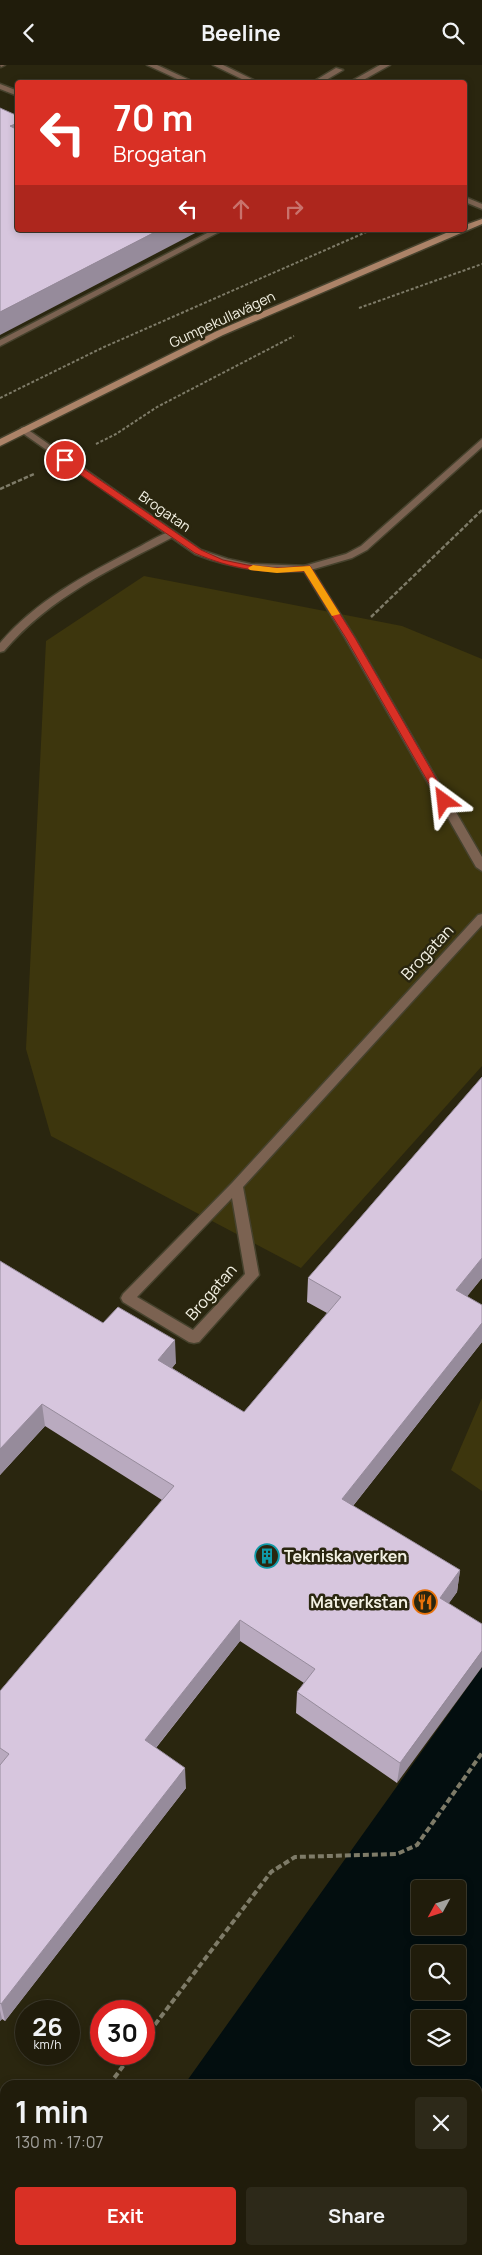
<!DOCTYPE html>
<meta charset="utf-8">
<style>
body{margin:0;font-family:Manrope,sans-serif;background:#2d2919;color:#f1f3f6;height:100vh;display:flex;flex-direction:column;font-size:19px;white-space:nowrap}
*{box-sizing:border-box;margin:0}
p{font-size:16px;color:#a2a19d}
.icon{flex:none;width:28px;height:28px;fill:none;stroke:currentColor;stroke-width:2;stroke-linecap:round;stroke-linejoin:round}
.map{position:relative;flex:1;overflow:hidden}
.panel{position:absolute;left:0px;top:2015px;width:482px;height:175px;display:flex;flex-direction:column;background:#201c0b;border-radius:15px 15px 0 0;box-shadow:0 2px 8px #0003,0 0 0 1px #3d3a2c}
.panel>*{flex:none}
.hud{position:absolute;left:15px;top:15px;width:452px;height:152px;border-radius:5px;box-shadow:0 2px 8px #0003,0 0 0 1px #3d3a2c;background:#d93025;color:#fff;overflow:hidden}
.needle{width:32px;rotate:230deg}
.tools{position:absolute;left:411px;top:1815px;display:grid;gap:10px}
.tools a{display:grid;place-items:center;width:55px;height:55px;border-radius:5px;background:#201c0b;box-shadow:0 2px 8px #0003,0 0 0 1px #3d3a2c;font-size:25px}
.speed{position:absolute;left:15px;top:1935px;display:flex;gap:10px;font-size:25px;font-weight:700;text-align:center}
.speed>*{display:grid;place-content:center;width:65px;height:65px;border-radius:50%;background:#201c0b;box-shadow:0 2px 8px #0003,0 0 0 1px #3d3a2c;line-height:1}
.speed small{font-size:12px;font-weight:400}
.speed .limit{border:8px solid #d22;background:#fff;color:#111}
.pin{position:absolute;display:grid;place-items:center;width:42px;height:42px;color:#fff;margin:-21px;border:2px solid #fff;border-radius:50%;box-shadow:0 1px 5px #0007}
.me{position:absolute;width:55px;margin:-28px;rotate:330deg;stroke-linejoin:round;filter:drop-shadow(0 0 4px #0008)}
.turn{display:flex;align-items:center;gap:18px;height:105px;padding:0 15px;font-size:22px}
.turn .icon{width:65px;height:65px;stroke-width:2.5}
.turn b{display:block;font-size:35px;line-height:42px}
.lanes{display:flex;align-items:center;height:48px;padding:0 15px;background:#0003;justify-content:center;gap:25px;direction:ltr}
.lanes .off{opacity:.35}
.round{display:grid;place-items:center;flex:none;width:52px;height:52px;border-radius:5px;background:#2d2919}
.head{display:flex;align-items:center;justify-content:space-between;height:85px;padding:0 15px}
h1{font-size:30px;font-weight:700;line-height:38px}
.cta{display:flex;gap:10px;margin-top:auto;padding:10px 15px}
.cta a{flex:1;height:58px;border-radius:5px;background:#d93025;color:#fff;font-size:20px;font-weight:700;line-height:58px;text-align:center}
.cta a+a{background:#2d2919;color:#f1f3f6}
header{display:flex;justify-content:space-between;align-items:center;height:65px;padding:0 15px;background:#201c0b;font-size:22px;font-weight:700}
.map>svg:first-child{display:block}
.green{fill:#3d360d}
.water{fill:#030e0f;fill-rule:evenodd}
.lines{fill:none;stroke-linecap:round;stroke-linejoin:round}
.lane-casing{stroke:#46422d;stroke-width:3}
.street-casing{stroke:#46422d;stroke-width:3}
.secondary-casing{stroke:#46422d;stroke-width:3}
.path-far2{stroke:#7e7b68;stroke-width:2;stroke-dasharray:3 2;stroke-linecap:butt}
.path-far1{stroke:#7e7b68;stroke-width:2.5;stroke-dasharray:4.5 2;stroke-linecap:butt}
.path{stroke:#7e7b68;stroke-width:4;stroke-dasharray:6 3;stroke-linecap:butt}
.lane{fill:#7b6251;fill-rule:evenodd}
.street{fill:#7b6251;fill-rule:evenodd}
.secondary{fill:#ac8368;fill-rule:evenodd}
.wall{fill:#b9aabf}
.shaded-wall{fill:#968b9b}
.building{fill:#d7c6de;stroke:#968b9b}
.route{fill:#d93025;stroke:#8d1f18}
.slow{fill:#f59e0b}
.labels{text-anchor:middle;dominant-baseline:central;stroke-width:5;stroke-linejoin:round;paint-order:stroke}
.far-street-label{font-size:14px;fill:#f3f1e3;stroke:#2a260f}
.street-label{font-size:16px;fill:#f3f1e3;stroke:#2a260f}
.poi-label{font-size:16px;font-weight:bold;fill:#f3f1e3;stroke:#2a260f;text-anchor:start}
</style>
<header><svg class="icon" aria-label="back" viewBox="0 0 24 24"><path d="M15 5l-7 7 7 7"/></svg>Beeline<svg class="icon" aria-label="search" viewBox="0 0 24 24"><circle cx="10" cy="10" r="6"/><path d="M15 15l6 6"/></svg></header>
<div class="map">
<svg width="482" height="2190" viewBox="0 0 482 2190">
<rect width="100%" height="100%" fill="#2a260f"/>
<!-- green -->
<path class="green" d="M144,511l258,50 80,33v407l-181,202 -250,-132 -25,-87 20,-408z
M482,1333v93l-31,-21z"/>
<!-- water -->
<path class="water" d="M482,1602v588h-421l4,-5h413v-165h-294zM420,1824h38v37h-38zM420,1889h38v37h-38zM420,1954h38v37h-38z"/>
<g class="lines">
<!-- lane casing -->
<g class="lane-casing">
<path id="lane" d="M0,0h5l-4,2z
M213,0h10l37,18h-10z
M380,0h10l-32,18h-10z
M336,3l7,2 -22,13h-10z
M0,19l18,7v5l-18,-7z
M213,165h10l-223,116v-6z
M482,374v8l-115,103 -15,8 -45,13 -3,-1v-4l42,-12 15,-8z
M172,466l5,3 -2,2c-62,32 -125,61 -171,115l-4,1v-9c36,-42 83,-67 131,-92 13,-6 27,-16 41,-20z"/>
</g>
<!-- street casing -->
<g class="street-casing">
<path id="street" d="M147,0h10l39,18h-10z
M465,132l17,7v5l-17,-7z
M24,362l177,123 27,9 23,5 59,2 45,72 127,219v14l-6,-4 -131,-229 -41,-67c-38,2 -74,-3 -109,-17l-174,-122v-4z
M482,849v11l-239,262 16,88 -60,67 -5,1 -5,-1 -66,-40 -2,-4 2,-4 109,-111 246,-268zM232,1133l13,76 -52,56 -56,-33z"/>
</g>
<!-- secondary casing -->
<g class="secondary-casing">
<path id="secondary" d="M482,154v5l-259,111 -223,111v-7l217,-108 236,-101h12v-5z"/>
</g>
<!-- path-far2 -->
<path class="path-far2" d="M359,243l123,-44
M0,333l104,-51 267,-117
M96,379l20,-10 41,-27 137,-71"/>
<!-- path-far1 -->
<path class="path-far1" d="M0,424l34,-15
M371,552l111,-107"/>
<!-- path -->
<path class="path" d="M144,1974l127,-167 24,-15 102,-3 20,-9 65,-92
M109,2020l23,-31
M0,2163l5,-6"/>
<!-- lane -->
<use href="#lane" class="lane"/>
<!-- street -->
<use href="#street" class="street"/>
<!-- secondary -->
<use href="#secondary" class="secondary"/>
</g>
<!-- wall -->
<path class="wall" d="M482,1012v201l-15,18 15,46 -129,164 107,64 -3,22 -9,12 -51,179 -101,-70 1,-21 7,-9 -64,-42 -84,107 30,40 -181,233 -3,-2 -2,2v-330l162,-191 -117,-74 -45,49v-214l103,62 73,40 -4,5 72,44 83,-99 -20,-11 1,-24z"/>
<!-- shaded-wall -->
<path class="shaded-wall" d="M18,58v22l-8,-19z
M159,165h42l-201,105v-23z
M482,1193v20l-29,36 3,-24z
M482,1258v19l-141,179 1,-22z
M175,1275l1,23 -17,20 -1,-23z
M42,1339l3,22 -45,49v-26z
M460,1505l-3,22 -20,28 3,-22z
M240,1555v21l-94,119 -1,-20z
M482,1586v16l-85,116 3,-20z
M185,1703l1,20 -181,233 -4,-17z
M0,1945l2,9 -2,2z"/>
<!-- building -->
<path class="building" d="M0,43l18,8v7l-8,3 8,4v100h141l-159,82z
M482,1012v181l-26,32 26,15v18l-140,176 118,71 -20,28 42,26v27l-82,112 -103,-71 18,-23 -75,-49 -95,120 40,28 -184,236 -1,-1v-238l9,-11 -9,-6v-57l174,-205 -132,-82 -42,45v-188l103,62 15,-16 57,33 -17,20 86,52 97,-115 -33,-19z"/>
<!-- route -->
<path class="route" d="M62,393h6l133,92 22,10 24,5 30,3 33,-2 45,72 94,163 -1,3h-7l-2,-3 -93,-163 -42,-67c-39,3 -73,-2 -109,-18l-133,-91z"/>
<!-- slow -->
<path class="slow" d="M253,500l24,3 33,-2 30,48 -8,2 -28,-45 -27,2 -27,-3 -2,-2z"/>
<!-- icons -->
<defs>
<g id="building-ring" transform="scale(1.25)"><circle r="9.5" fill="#2a260f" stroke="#0f9aa8" stroke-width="1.5"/><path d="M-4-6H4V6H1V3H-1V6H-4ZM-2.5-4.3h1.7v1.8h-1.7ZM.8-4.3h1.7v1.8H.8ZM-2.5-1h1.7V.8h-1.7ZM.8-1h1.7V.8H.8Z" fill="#0f9aa8"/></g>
<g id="restaurant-ring" transform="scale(1.25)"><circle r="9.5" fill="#2a260f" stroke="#e8710a" stroke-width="1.5"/><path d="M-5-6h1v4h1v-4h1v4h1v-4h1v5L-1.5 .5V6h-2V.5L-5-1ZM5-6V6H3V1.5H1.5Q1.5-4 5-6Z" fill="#e8710a"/></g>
</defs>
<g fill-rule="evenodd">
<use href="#building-ring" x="267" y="1491"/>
<use href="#restaurant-ring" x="425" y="1537"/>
</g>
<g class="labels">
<!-- far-street labels -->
<g class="far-street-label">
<text transform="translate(222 254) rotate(-25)">Gumpekullavägen</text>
<text transform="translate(165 446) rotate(35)">Brogatan</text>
</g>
<!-- street labels -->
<g class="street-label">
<text transform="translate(427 887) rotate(-47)">Brogatan</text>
<text transform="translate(211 1227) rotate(-49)">Brogatan</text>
</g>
<!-- poi labels -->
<g class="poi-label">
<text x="284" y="1491">Tekniska verken</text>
<text x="408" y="1537" text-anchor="end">Matverkstan</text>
</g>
</g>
</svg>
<div class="tools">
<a><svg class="needle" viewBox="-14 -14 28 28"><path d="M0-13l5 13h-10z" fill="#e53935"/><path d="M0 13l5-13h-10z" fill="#a2a19d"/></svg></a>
<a><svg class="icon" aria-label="search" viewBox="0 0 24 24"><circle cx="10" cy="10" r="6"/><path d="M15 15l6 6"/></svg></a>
<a><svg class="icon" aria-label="layers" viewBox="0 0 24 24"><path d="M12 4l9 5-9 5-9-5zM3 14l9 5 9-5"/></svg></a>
</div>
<div class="speed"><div>26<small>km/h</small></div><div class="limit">30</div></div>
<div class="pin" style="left:65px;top:395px;background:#d93025"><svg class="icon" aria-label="arrive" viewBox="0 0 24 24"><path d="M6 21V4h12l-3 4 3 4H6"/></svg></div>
<svg class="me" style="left:444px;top:736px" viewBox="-20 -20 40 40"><path d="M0-17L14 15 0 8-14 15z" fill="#d93025" stroke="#fff" stroke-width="4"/></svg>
<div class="hud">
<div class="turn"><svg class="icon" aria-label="left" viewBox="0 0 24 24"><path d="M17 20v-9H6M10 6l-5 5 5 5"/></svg><div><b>70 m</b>Brogatan</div></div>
<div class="lanes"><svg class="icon" aria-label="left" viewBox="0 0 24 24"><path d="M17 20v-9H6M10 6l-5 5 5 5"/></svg><svg class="icon off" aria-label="ahead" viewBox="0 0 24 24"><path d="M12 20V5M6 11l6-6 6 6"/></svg><svg class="icon off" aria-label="right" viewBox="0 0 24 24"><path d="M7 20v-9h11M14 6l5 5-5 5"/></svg></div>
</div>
<section class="panel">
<div class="head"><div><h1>1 min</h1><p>130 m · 17:07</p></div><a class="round"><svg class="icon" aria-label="close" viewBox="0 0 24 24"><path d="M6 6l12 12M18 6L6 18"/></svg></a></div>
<div class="cta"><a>Exit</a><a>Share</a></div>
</section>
</div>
